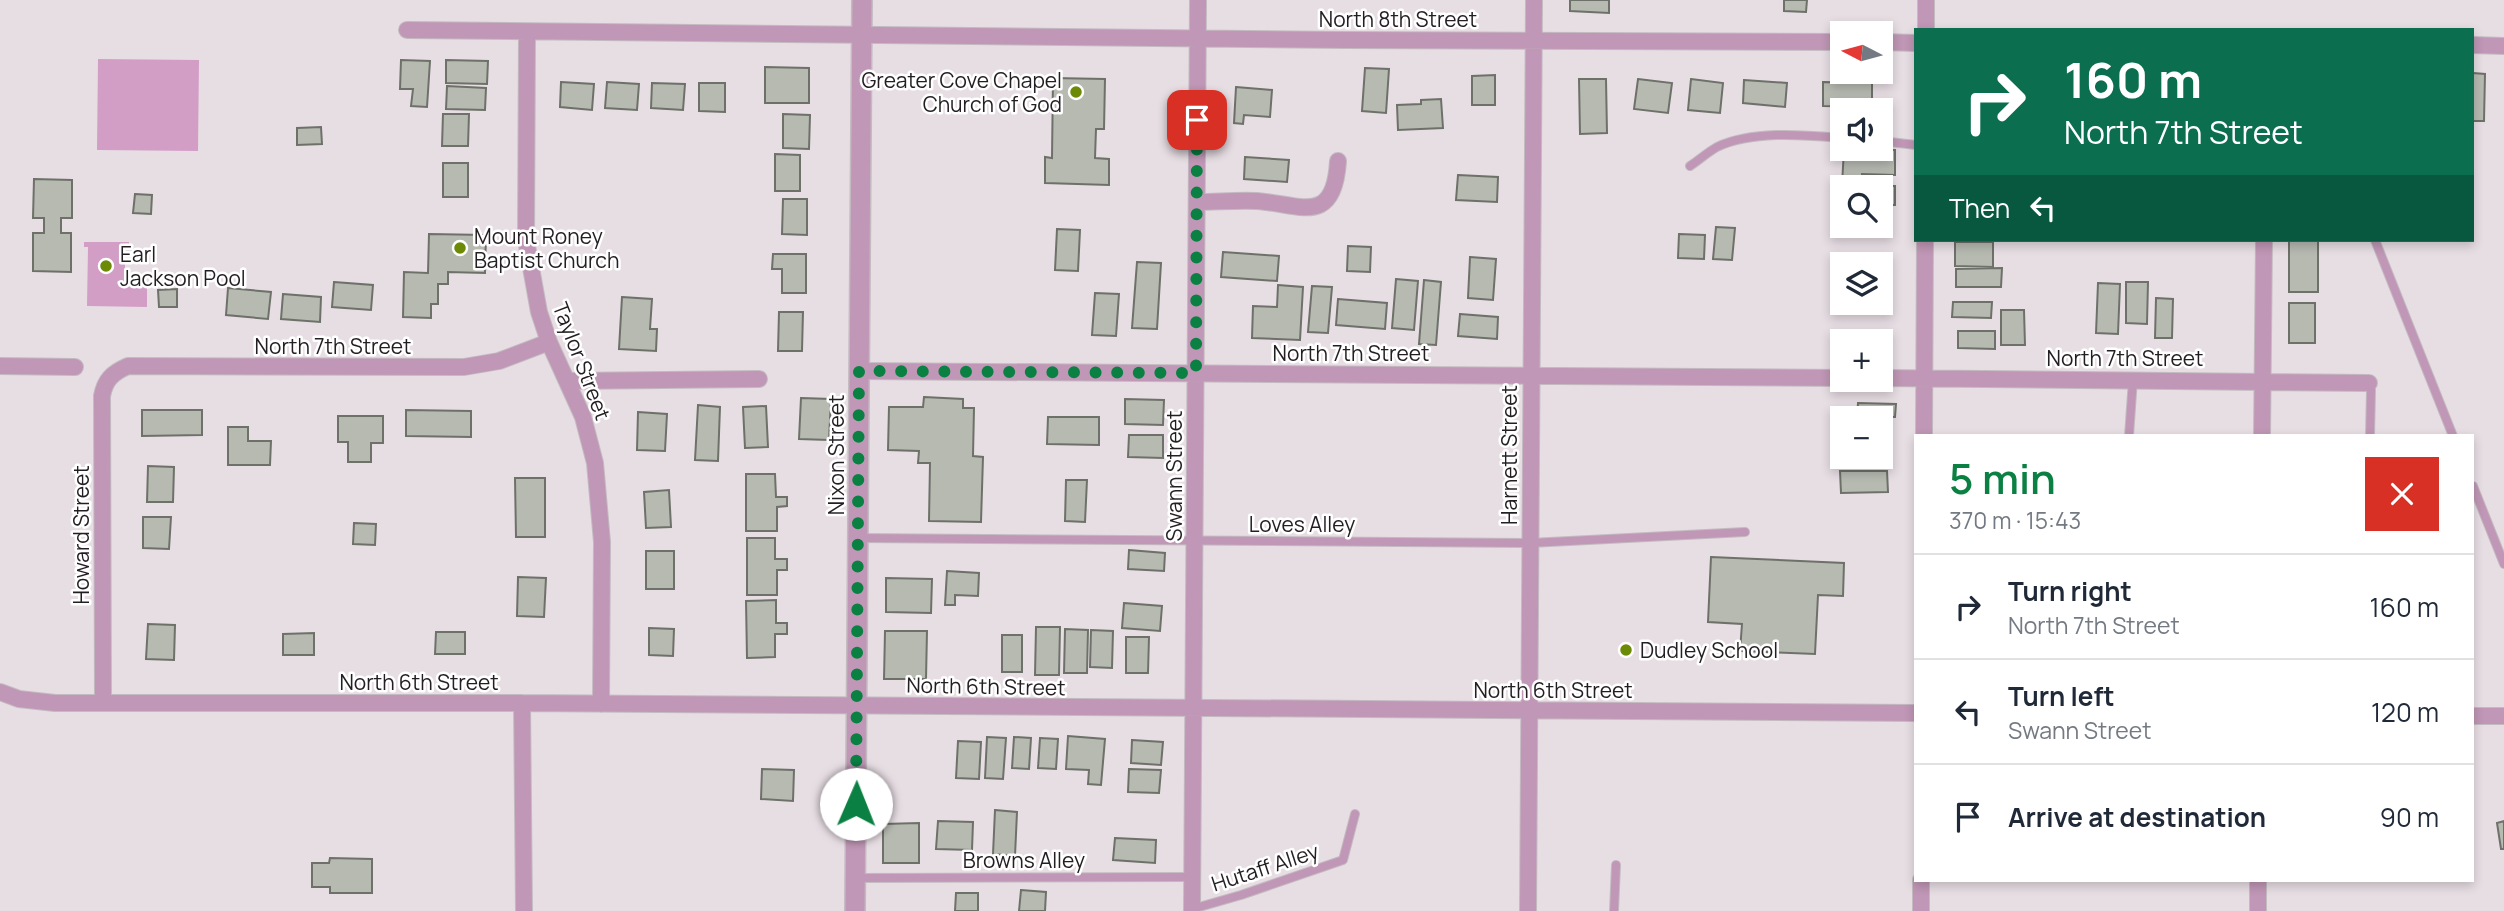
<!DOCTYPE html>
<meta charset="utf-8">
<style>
body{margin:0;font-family:Manrope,sans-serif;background:#f6f6f7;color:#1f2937;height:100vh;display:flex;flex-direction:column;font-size:26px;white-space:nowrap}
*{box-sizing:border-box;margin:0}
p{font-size:23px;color:#747a83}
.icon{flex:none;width:38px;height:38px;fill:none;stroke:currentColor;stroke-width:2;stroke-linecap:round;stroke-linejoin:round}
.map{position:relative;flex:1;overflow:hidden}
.panel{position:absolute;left:1914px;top:434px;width:560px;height:448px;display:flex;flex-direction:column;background:#fff;border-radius:0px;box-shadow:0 4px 10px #0003}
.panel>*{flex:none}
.guide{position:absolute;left:1914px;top:28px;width:560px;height:214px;border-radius:0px;box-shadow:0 4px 10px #0003;background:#0b6e4f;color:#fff;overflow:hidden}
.needle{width:46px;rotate:276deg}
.buttons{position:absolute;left:1830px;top:21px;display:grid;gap:14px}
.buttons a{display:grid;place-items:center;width:63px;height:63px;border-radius:0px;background:#fff;box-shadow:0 4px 10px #0003;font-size:35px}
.pin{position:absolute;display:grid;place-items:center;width:60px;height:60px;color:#fff;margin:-30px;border-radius:14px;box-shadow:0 4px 10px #0006}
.me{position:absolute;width:77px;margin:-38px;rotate:1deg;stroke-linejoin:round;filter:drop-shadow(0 0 5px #0008)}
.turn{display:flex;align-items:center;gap:24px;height:147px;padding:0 35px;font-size:32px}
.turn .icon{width:91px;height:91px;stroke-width:2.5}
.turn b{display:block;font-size:49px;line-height:60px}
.then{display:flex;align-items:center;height:66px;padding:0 35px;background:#0003;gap:14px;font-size:26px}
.round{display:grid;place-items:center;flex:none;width:74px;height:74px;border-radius:0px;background:#f6f6f7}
.summary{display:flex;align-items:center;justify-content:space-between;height:119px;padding:0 35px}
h1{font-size:42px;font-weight:600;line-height:52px;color:#0b8043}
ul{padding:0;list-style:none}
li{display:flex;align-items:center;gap:21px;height:105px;padding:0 35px;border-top:2px solid #e0e1e3}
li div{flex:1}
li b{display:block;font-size:26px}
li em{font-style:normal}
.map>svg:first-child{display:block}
.green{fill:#d29ec6}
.building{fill:#b6bab1;stroke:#6e7169;stroke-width:2}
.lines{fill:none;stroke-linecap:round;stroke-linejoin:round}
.service-casing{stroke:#c4bbc1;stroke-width:10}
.minor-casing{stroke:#c4bbc1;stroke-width:18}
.tertiary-casing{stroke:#c4bbc1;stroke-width:22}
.service{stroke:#c097b6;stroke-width:8}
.minor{stroke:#c097b6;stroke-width:16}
.tertiary{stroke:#c097b6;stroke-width:19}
.route{stroke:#0b8043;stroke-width:12;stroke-dasharray:0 21.6}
.poi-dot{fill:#6c8a06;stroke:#fff;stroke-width:2.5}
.labels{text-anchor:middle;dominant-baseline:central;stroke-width:5;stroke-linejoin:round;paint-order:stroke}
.street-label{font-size:21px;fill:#221e21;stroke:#fff}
.poi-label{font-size:21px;fill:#221e21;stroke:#fff;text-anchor:start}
</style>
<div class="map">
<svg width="2504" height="911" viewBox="0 0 2504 911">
<rect width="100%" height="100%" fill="#e7dee4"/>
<!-- green -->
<path class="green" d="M98,59l101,1 -1,91 -101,-1z
M84,242h45v5l-4,1v36l22,1v22l-60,-1 1,-59h-4z"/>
<!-- building -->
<path class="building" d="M1570,0h39v13l-39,-2z
M1784,0h23l-1,12 -22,-1z
M401,60l29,1 -3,46 -16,-1 2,-17h-13z
M446,60l42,1 -1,23 -41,-1z
M765,67l44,1v35h-44z
M1365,68l24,1 -3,44 -24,-2z
M2473,73l12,1 -1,47h-11z
M1495,75v30h-23v-29z
M1053,78l52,1 -1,50h-8l-1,29 14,1v26l-64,-2v-26l7,1z
M1579,79h27l1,54 -27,1z
M1638,79l34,4 -4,30 -34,-4z
M1691,79l32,4 -3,30 -32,-3z
M1744,80l43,3 -2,24 -42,-4z
M561,82l33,2 -2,26 -32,-3z
M607,82l32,2 -2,26 -32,-2z
M1823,82l49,1v24l-49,-1z
M652,83l33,1 -2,26 -32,-2z
M699,83h26v29l-26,-1z
M447,86l39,2 -1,22 -39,-1z
M1236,87l36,3 -2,27 -26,-2 -1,9 -9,-1z
M1441,99l2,29 -45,2 -1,-25 24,-1v-4z
M443,114h26l-1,32h-26z
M783,114l27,1 -1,34 -26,-1z
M321,127l1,17 -25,1v-17z
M1844,149l51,1v25l-33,-1v11h-20z
M775,154l25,1v36h-25z
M1245,157l44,3 -2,22 -43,-3z
M443,163h25v34h-25z
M1458,175l40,2 -1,25 -41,-2z
M34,179l38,1v38h-11v15h10v39l-38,-1v-38h11v-15h-11z
M1869,186h26v19h-14v-18z
M135,194l17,1 -1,19 -18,-1z
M783,199h24v36l-25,-1z
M1716,227l19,1 -3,32 -19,-1z
M1057,229l23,1 -2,41 -23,-1z
M429,234l57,1 -1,38 -37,-1v12h-10v20h-7v14l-28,-1 1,-45 24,1z
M1679,234l26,1 -1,24 -26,-1z
M2289,240h29v52h-29z
M1955,242h38v25l-38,-1z
M1348,246l23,1 -1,25 -23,-1z
M1223,252l56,4 -2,25 -56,-4z
M773,254h33v39h-24v-24h-10z
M1470,257l26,2 -3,41 -25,-2z
M1137,262l24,1 -4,66 -25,-1z
M2002,268l-1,19h-45v-18z
M1396,279l22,2 -4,49 -22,-2z
M1424,280l17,2 -5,63 -17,-1z
M334,282l39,3 -2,25 -39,-3z
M2126,282h22l-1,42 -21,-1z
M2098,283l22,1 -2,50 -22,-1z
M1278,285l25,2 -3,53 -48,-2 1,-32 24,1z
M1312,286l20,1 -4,46 -20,-1z
M228,288l43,4 -3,27 -42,-4z
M177,289v18h-18l-1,-17z
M1095,293l24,1 -3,42 -24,-1z
M283,294l38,3 -1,25 -39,-3z
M622,297l30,2 -2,30h7l-1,22 -37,-2z
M2156,298l17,1 -1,39h-17z
M1338,299l49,4 -2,26 -49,-4z
M1953,302h39l-1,16 -39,-1z
M2289,303h26v40h-26z
M2001,310h23l1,35h-24z
M779,312h24l-1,39h-24z
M1460,314l38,3 -1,22 -39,-3z
M1958,331h37v18l-37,-1z
M924,397l39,2v9h11l-1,48 10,1 -2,65 -52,-1 1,-58h-12l1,-12 -31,-1 1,-43h34z
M801,398l30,1 -2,41 -30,-1z
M1125,399l39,1 -1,25 -38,-1z
M1858,403l38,1 -1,13 -38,-1z
M698,405l22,2 -2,54 -23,-1z
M766,406l2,41 -23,1 -2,-41z
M142,410h60v25l-60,1z
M406,410l65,1v26l-65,-1z
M638,412l29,2 -2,37 -28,-1z
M338,416h45v27h-12v19h-23v-20h-10z
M1048,417h51v28l-52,-1z
M228,427h20v14h23l-1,24h-42z
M1129,435h34v23l-35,-1z
M1890,440l1,25 -46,1v-9h36v-16z
M148,466l26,1 -1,35h-26z
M1840,471h47l1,21 -47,1z
M746,474h29l1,23h11v9l-10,1v24h-31z
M515,478h30v59h-29z
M1066,480h21l-2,42 -20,-1z
M669,490l2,37 -25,1 -2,-36z
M143,517h28l-2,32 -26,-1z
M354,523l22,1 -1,21 -22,-1z
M747,538h28v21h12v11h-10v25h-30z
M1129,550l36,3 -1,18 -36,-2z
M646,551h28v38h-28z
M1711,557l133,6 -1,33 -25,-1 -3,59 -75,-3 2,-27 -34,-2z
M947,571l32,2 -1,23 -23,-1v10h-10z
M518,577l28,1 -2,39 -27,-1z
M886,578l46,1 -1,34 -45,-1z
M776,600v23h11v11h-12v23l-28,1 -1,-57z
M1124,603l38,3 -2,25 -38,-3z
M148,624l27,1 -1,35 -28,-1z
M1036,627h24l-1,48h-24z
M649,628l25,1 -1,27 -24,-1z
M1065,629l23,1 -1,43h-23z
M1091,630l22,1 -1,37 -22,-1z
M885,631h42l-1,48h-42z
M436,632h29v22h-30z
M314,633v22h-31v-21z
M1002,635h20v37h-20z
M1126,637h23l-1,36h-22z
M1068,736l37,3 -4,46 -13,-1 1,-14 -23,-1z
M987,737l19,1 -3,41 -18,-1z
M1014,737l17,1 -2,31 -17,-1z
M1040,738l18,1 -2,30 -18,-1z
M1132,740l31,2 -2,23 -30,-2z
M958,741l23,1 -2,37 -23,-1z
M762,769l32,1 -1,31 -32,-2z
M1129,769l32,1 -2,23 -31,-1z
M995,810l22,2 -2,44 -22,-2z
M938,821l35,1 -1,28 -36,-1z
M2504,821v28h-3l-4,-26z
M919,823v40h-36v-39z
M1115,838l41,2 -1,23 -42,-3z
M330,858l42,1v34h-42v-6h-18v-24h17z
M1021,890l25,2 -1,19h-26z
M956,893h22v18h-23z"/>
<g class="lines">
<!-- service casing -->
<g class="service-casing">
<path id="service" d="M1881,141l35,4
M1690,166c9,-6 18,-14 27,-19 36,-17 88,-12 126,-9
M2375,240l78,196
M2369,383l2,7 -1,46
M2129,436l4,-57
M2473,486l31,78
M859,538l671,5 215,-11
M856,878l337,-1
M1192,909l49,-14 102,-35 12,-46
M1614,911l2,-46"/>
</g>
<!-- minor casing -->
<g class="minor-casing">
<path id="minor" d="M407,30l939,10 497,2
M1926,30v-30
M527,32l-1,208 13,72 10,30 34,75 12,46 7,79 -1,162
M1881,42l35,1
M2473,45l31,1
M1197,202c19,0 40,-2 60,-1 43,3 77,26 81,-40
M0,366l75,1
M859,371l984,7
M1881,378l488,5
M568,381l191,-2
M1924,436l1,-196
M2262,436l2,-196
M0,692l19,7 36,4h467l1394,10
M103,702l-1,-306c3,-16 10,-23 26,-30l336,1 35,-6 50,-19
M522,703l2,208
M2473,716h31
M1192,911l6,-911
M1528,911l6,-911
M1921,911v-31
M2258,911v-31"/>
</g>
<!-- tertiary casing -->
<g class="tertiary-casing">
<path id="tertiary" d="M855,911l7,-911"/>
</g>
<!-- service -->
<use href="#service" class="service"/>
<!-- minor -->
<use href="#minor" class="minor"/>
<!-- tertiary -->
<use href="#tertiary" class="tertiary"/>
</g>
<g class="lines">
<!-- route -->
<path class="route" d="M856,804l3,-433 337,2 1,-253"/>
</g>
<!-- markers -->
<g class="poi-dot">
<circle cx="1076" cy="92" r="7"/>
<circle cx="460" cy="248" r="7"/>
<circle cx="106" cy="266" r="7"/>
<circle cx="1626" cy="650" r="7"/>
</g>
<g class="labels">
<!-- street labels -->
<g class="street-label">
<text x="1398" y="19">North 8th Street</text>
<text x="333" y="346">North 7th Street</text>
<text x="1351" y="353">North 7th Street</text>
<text x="2125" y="358">North 7th Street</text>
<text transform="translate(582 361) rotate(69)">Taylor Street</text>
<text transform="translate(836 455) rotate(-90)">Nixon Street</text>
<text transform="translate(1509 455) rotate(-90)">Harnett Street</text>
<text transform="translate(1174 476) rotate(-90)">Swann Street</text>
<text x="1302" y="524">Loves Alley</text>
<text transform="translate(81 535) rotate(-90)">Howard Street</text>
<text x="419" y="682">North 6th Street</text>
<text transform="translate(986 686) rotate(1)">North 6th Street</text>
<text x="1553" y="690">North 6th Street</text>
<text x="1024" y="860">Browns Alley</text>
<text transform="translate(1265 867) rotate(-18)">Hutaff Alley</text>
</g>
<!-- poi labels -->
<g class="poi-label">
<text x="1062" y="80" text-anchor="end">Greater Cove Chapel<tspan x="1062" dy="24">Church of God</tspan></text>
<text x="474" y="236">Mount Roney<tspan x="474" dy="24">Baptist Church</tspan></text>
<text x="120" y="254">Earl<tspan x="120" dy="24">Jackson Pool</tspan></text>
<text x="1640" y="650">Dudley School</text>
</g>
</g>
</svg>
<div class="buttons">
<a><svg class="needle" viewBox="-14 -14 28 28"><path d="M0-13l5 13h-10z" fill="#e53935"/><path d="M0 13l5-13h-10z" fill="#747a83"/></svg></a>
<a><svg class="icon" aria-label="sound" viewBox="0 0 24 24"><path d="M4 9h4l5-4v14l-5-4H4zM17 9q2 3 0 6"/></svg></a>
<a><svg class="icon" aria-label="search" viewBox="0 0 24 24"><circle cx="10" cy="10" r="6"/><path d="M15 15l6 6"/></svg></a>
<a><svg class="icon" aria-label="layers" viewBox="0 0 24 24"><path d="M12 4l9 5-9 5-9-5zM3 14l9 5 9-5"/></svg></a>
<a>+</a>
<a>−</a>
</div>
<div class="pin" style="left:1197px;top:120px;background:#d93025"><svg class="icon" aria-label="arrive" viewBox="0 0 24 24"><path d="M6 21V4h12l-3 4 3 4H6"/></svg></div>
<svg class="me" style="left:856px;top:804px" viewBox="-20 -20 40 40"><circle r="19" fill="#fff"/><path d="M0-13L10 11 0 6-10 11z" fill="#0b8043"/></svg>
<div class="guide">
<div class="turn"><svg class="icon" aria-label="right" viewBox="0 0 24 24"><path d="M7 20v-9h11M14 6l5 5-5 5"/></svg><div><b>160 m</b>North 7th Street</div></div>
<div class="then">Then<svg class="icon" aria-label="left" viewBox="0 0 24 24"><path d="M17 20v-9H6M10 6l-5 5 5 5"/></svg></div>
</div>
<section class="panel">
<div class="summary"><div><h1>5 min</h1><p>370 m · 15:43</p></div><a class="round" style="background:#d93025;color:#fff"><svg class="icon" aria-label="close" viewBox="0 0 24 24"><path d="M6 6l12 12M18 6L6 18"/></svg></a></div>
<ul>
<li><svg class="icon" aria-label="right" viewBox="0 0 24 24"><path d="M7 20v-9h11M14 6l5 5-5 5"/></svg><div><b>Turn right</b><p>North 7th Street</p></div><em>160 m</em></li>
<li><svg class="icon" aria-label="left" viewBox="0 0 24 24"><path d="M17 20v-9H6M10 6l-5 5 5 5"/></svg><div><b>Turn left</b><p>Swann Street</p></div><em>120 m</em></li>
<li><svg class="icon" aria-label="arrive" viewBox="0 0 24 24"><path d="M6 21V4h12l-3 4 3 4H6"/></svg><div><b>Arrive at destination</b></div><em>90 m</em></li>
</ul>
</section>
</div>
